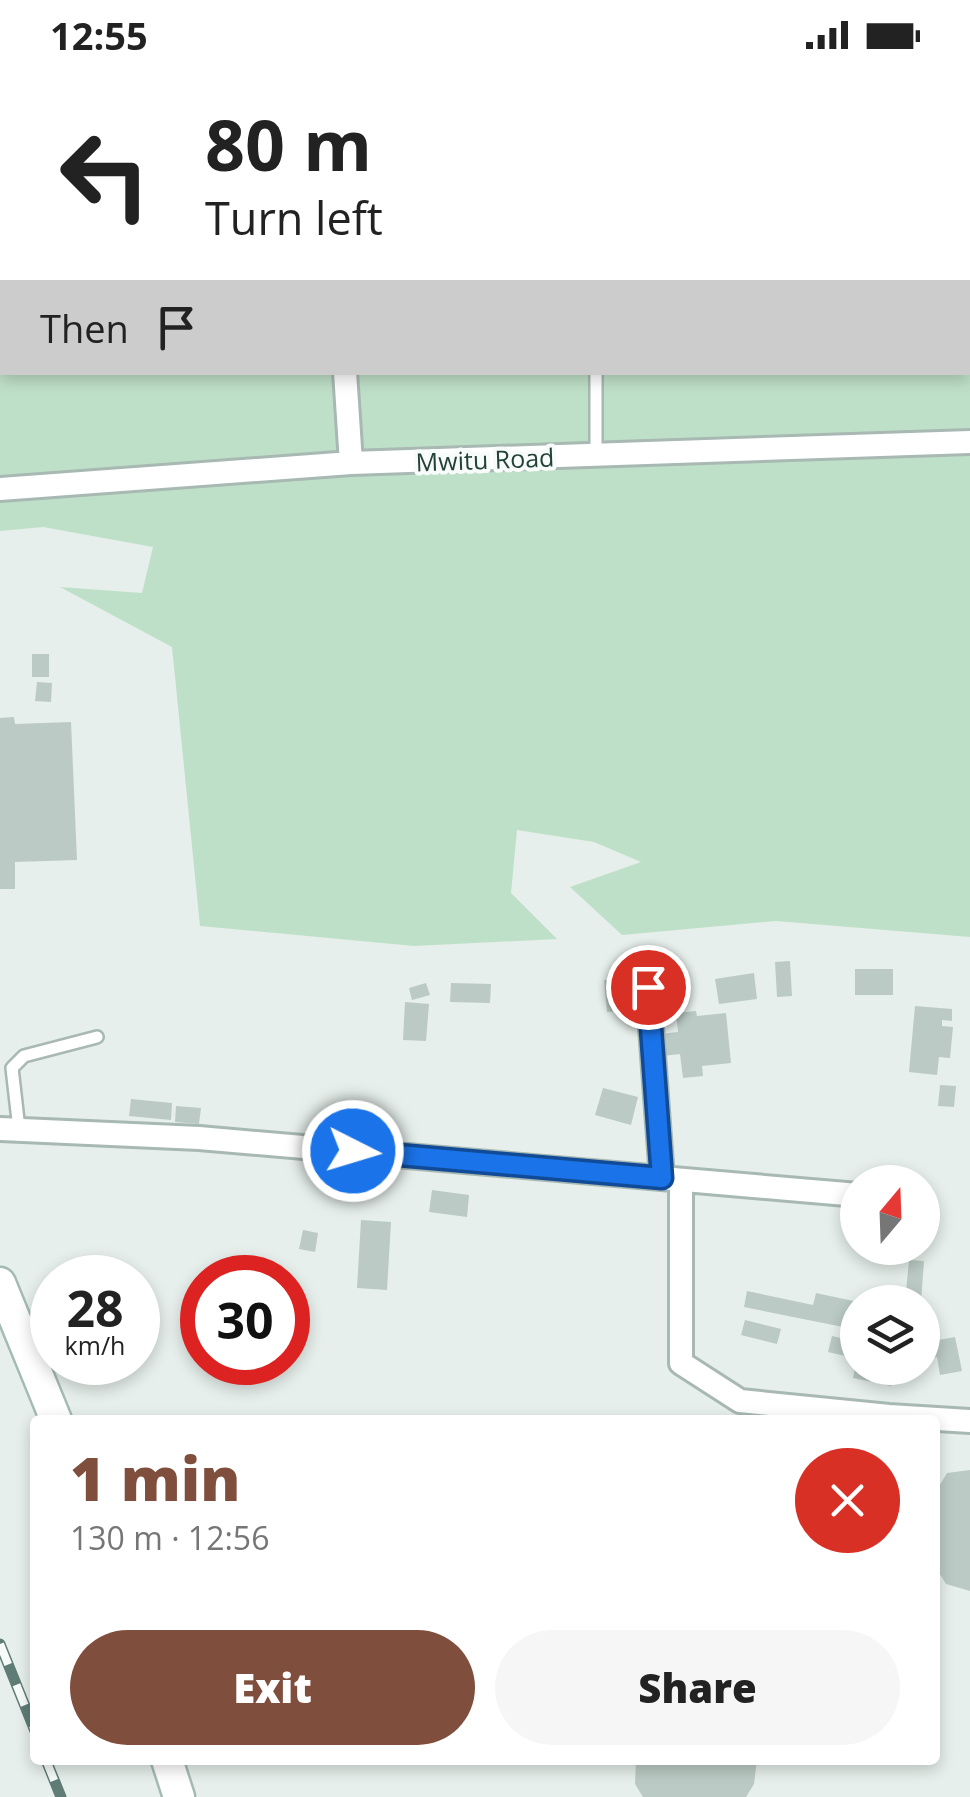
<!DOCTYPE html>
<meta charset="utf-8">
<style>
body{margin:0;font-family:"Open Sans",sans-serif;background:#f6f6f6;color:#222;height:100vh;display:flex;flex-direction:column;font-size:38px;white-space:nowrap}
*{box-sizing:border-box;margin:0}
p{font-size:32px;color:#767676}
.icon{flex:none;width:55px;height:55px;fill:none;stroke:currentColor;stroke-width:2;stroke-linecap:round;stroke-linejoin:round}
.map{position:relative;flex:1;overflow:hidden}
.details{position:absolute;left:30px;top:1345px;width:910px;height:350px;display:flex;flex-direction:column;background:#fff;border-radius:10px;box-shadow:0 5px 15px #0003}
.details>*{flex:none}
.top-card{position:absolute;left:0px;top:0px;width:970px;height:305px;box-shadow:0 5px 15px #0003;background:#fff;color:#222;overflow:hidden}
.needle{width:65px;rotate:19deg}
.fabs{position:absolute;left:840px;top:1095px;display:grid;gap:20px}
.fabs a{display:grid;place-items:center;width:100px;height:100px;border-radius:50%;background:#fff;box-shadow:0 5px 15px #0003;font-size:50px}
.speed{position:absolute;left:30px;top:1185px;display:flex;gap:20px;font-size:50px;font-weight:700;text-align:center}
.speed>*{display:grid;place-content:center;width:130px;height:130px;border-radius:50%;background:#fff;box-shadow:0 5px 15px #0003;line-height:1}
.speed small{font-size:25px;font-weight:400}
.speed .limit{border:15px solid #d22;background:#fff;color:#111}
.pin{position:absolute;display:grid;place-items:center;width:85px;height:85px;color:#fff;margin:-42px;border:5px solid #fff;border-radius:50%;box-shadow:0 2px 10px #0007}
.me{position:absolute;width:110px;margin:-55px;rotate:95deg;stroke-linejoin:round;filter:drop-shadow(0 0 8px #0008)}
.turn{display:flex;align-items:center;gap:35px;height:210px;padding:0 40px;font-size:45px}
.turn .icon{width:130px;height:130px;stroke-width:2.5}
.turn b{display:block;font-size:70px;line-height:85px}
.then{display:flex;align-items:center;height:95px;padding:0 40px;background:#0003;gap:20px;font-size:38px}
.round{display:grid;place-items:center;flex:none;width:105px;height:105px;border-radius:52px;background:#f6f6f6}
.summary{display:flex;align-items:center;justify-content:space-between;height:170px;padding:0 40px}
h1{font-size:60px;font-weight:800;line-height:75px;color:#804e3d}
.button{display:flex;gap:20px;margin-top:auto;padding:20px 40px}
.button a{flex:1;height:115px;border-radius:60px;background:#804e3d;color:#fff;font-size:40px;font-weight:800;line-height:115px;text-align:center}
.button a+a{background:#f6f6f6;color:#222}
.status{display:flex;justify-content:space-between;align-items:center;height:70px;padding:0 50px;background:#fff;direction:ltr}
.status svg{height:28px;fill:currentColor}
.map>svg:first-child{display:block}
.green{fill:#bfe0c8;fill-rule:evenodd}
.building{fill:#bbcac4}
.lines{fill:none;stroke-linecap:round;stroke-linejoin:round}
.service-casing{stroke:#a8b8b2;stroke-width:16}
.minor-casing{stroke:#a8b8b2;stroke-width:28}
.secondary-casing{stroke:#a4bbb3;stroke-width:35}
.service{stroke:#fff;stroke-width:11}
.minor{stroke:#fff;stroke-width:22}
.secondary{stroke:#fff;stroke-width:30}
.rail-casing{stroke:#5f7d75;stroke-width:11}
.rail{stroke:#f7fbf9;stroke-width:8;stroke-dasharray:22;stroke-linecap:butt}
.route-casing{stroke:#114b97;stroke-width:25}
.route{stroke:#1a73e8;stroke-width:18}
.labels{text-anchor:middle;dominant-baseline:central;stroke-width:8;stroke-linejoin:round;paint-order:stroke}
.street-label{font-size:25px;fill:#24423a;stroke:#f7fbf9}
</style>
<div class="status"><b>12:55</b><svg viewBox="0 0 49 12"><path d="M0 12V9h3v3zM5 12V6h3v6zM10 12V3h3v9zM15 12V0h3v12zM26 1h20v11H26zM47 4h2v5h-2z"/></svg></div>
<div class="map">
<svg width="970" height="1727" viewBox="0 0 970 1727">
<rect width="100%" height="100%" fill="#e6efeb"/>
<!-- green -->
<path class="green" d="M0,0h970v867l-194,-16 -154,14 -52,-48 71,-25 -47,-20 -77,-12 -6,63 46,46 -143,7 -214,-20 -28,-279 -112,-60 82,6 11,-46 -110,-20 -43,4zM2,2h966v300h-966z"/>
<!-- building -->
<path class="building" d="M32,584h17v23h-17z
M37,612l15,1 -1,19 -16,-1z
M14,647l1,7 56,-2 6,138 -62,2v27h-15v-171z
M790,891l2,35 -15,1 -2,-35z
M855,899h38v26h-38z
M754,903l3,26 -38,5 -4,-25z
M634,907l3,33 -30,2 -3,-32z
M426,913l4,12 -18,5 -3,-12z
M451,913l40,1 -1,19 -40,-1z
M405,932l24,2 -3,37 -23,-1z
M915,936l37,3v12l-10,-1v6l11,1 -3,31 -11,-1 -2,18 -28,-3z
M696,941l1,5 29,-3 5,50 -29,3 1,10 -20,2 -3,-24 -18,2 -2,-22 18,-2 -2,-19z
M940,1015l16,1 -2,21 -16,-1z
M603,1018l35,9 -7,28 -36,-10z
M131,1029l41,4 -1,17 -42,-4z
M176,1036l25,2 -2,16 -24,-2z
M432,1120l37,5 -2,22 -38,-5z
M361,1150l30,2 -4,68 -30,-2z
M303,1160l15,3 -3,19 -16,-3z
M909,1190l15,1 -3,41h-16z
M747,1221l66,14 3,-12 42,9v28l-114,-23z
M745,1250l36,9 -4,15 -36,-9z
M832,1266l26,6v17l-30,-7z
M955,1267l7,34 -22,4 -3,-18 -15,3v-17z
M855,1298l39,1 -3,17 -38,-8z
M970,1400v121l-24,-7 -11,-18v-73l12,-20z
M636,1690h121l-3,24 -8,13h-103l-8,-13z"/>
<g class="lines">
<!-- service casing -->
<g class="service-casing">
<path id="service" d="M596,302v84
M19,1059l-7,-61 12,-12 73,-19"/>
</g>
<!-- minor casing -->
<g class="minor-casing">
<path id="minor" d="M326,0v2
M345,302l6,91
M0,419l351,-26 619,-21
M648,917l14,191
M0,1059l199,9 659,57
M681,1110v183l59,38 149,15 81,5"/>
</g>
<!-- secondary casing -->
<g class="secondary-casing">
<path id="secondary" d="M0,1213l56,137
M167,1690l12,37"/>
</g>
<!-- service -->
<use href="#service" class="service"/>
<!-- minor -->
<use href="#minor" class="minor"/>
<!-- secondary -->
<use href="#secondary" class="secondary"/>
<!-- rail casing -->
<g class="rail-casing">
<path id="rail" d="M0,1574l35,87
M46,1690l15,37"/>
</g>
<!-- rail -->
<use href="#rail" class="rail"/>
</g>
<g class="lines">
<!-- route casing -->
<g class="route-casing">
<path id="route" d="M353,1081l309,27 -14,-191"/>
</g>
<!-- route -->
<use href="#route" class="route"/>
</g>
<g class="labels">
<!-- street labels -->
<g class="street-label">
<text transform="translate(485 389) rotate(-2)">Mwitu Road</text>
</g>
</g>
</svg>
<div class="fabs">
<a><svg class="needle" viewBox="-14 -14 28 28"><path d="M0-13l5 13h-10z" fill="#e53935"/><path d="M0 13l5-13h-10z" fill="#767676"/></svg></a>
<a><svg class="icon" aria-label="layers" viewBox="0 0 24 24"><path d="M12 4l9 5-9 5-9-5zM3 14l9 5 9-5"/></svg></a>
</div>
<div class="speed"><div>28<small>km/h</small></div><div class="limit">30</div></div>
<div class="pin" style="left:648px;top:917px;background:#d93025"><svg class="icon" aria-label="arrive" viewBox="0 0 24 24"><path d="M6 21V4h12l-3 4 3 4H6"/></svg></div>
<svg class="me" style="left:353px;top:1081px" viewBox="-20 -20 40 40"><circle r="17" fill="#1a73e8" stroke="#fff" stroke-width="3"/><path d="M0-11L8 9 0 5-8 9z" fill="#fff"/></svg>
<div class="top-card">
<div class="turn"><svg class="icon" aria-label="left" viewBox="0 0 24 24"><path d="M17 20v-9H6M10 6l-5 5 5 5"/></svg><div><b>80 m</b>Turn left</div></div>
<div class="then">Then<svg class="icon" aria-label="arrive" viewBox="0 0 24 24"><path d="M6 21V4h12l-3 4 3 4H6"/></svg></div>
</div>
<section class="details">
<div class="summary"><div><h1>1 min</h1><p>130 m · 12:56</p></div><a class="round" style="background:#d93025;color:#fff"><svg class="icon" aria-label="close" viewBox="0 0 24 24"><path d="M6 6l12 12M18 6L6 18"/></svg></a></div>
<div class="button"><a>Exit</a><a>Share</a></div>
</section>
</div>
